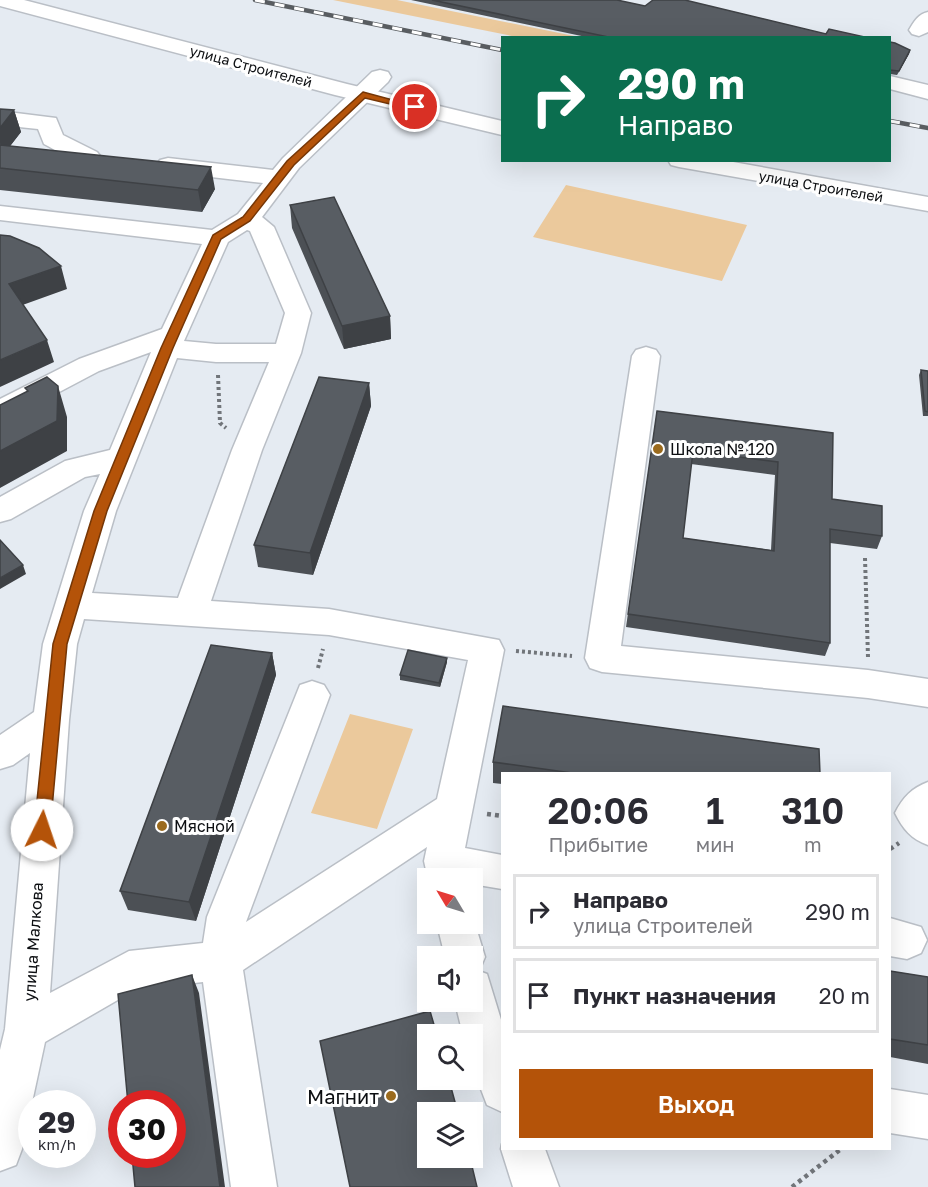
<!DOCTYPE html>
<html lang="ru">
<meta charset="utf-8">
<style>
body{margin:0;font-family:"Golos Text",sans-serif;background:#f2f2f3;color:#2b2b33;height:100vh;display:flex;flex-direction:column;font-size:22px;white-space:nowrap}
*{box-sizing:border-box;margin:0}
p{font-size:20px;color:#7c7c81}
.icon{flex:none;width:33px;height:33px;fill:none;stroke:currentColor;stroke-width:2;stroke-linecap:round;stroke-linejoin:round}
.map{position:relative;flex:1;overflow:hidden}
.details{position:absolute;left:501px;top:772px;width:390px;height:378px;display:flex;flex-direction:column;background:#fff;border-radius:0px;box-shadow:0 6px 24px #0002}
.details>*{flex:none}
.banner{position:absolute;left:501px;top:36px;width:390px;height:126px;border-radius:0px;box-shadow:0 6px 24px #0002;background:#0b6e4f;color:#fff;overflow:hidden}
.needle{width:39px;rotate:308deg}
.buttons{position:absolute;left:417px;top:868px;display:grid;gap:12px}
.buttons a{display:grid;place-items:center;width:66px;height:66px;border-radius:0px;background:#fff;box-shadow:0 6px 24px #0002;font-size:30px}
.speed{position:absolute;left:18px;top:1090px;display:flex;gap:12px;font-size:30px;font-weight:700;text-align:center}
.speed>*{display:grid;place-content:center;width:78px;height:78px;border-radius:50%;background:#fff;box-shadow:0 6px 24px #0002;line-height:1}
.speed small{font-size:15px;font-weight:400}
.speed .limit{border:9px solid #d22;background:#fff;color:#111}
.pin{position:absolute;display:grid;place-items:center;width:51px;height:51px;color:#fff;margin:-26px;border:3px solid #fff;border-radius:50%;box-shadow:0 2px 6px #0007}
.me{position:absolute;width:66px;margin:-33px;rotate:4deg;stroke-linejoin:round;filter:drop-shadow(0 0 4px #0008)}
.turn{display:flex;align-items:center;gap:21px;height:126px;padding:0 18px;font-size:27px}
.turn .icon{width:78px;height:78px;stroke-width:2.5}
.turn b{display:block;font-size:42px;line-height:51px}
.eta{display:flex;justify-content:space-evenly;align-items:center;height:102px;text-align:center}
.eta b{font-size:36px;font-weight:600;line-height:42px}
.action{display:flex;gap:12px;margin-top:auto;padding:12px 18px}
.action a{flex:1;height:69px;border-radius:0px;background:#b45309;color:#fff;font-size:24px;font-weight:600;line-height:69px;text-align:center}
ul{padding:0;list-style:none}
li{display:flex;align-items:center;gap:18px;height:75px;margin:0 12px 9px;padding:0 6px;border:3px solid #e1e1e2;border-radius:0px}
li div{flex:1}
li b{display:block;font-size:22px}
li em{font-style:normal}
.map>svg:first-child{display:block}
.green{fill:#ebc99c}
.lines{fill:none;stroke-linecap:round;stroke-linejoin:round}
.minor-casing{stroke:#babfc6;stroke-width:3}
.major-casing{stroke:#babfc6;stroke-width:3}
.path-far1{stroke:#71757a;stroke-width:4;stroke-dasharray:3 3;stroke-linecap:butt}
.path{stroke:#71757a;stroke-width:4.5;stroke-dasharray:4 4;stroke-linecap:butt}
.minor{fill:#fff;fill-rule:evenodd}
.major{fill:#fff;fill-rule:evenodd}
.rail-casing{stroke:#595d61;stroke-width:4.5}
.rail{stroke:#fff;stroke-width:3;stroke-dasharray:10;stroke-linecap:butt}
.wall{fill:#4c5055;fill-rule:evenodd}
.shaded-wall{fill:#3e4145}
.building{fill:#585d63;stroke:#3e4145;stroke-width:1.5;fill-rule:evenodd}
.route{fill:#b45309;stroke:#753606;stroke-width:1.5}
.poi-dot{fill:#9b6b1e;stroke:#fff;stroke-width:2}
.labels{text-anchor:middle;dominant-baseline:central;stroke-width:6;stroke-linejoin:round;paint-order:stroke}
.far-street-label{font-size:14px;fill:#0d0f12;stroke:#fff}
.poi-label{font-size:16px;fill:#0d0f12;stroke:#fff;text-anchor:start}
.street-label{font-size:16px;fill:#0d0f12;stroke:#fff}
.near-poi-label{font-size:20px;fill:#0d0f12;stroke:#fff;text-anchor:end}
</style>
<div class="map">
<svg width="928" height="1187" viewBox="0 0 928 1187">
<rect width="100%" height="100%" fill="#e5ebf2"/>
<!-- green -->
<path class="green" d="M333,0h64l182,37h-62z
M566,185l181,40 -25,56 -189,-44z
M350,714l63,15 -36,100 -66,-16z"/>
<g class="lines">
<!-- minor casing -->
<g class="minor-casing">
<path id="minor" d="M928,12v20l-9,4 -7,-2 -3,-4c5,-8 9,-16 19,-18z
M380,70l8,2 3,5 -3,5 -89,86 -37,49 12,10 37,86 -10,40 -39,97 -51,151 118,8 170,31 5,10 -39,198 37,7v34l-30,-5v-5h-44l-4,-18 3,-14 -184,123 34,217h-46l-28,-205 -68,8 -90,52 -23,107 -6,16 -16,6v-121l5,-21 25,-276 -17,12 -13,4v-34l34,-23 9,-68 41,-133 16,-37 -15,3 -74,42 -11,3v-25l65,-36 45,-11 41,-98 -52,19 -89,47 -10,3v-22l79,-40 83,-30 40,-85 -202,-24v-14l212,24 26,-16 25,-31 -95,-11 -8,-2 -4,-5 4,-5 8,-2 105,12 10,-12 89,-86zM247,230l3,1 35,82 -9,31h-60l-32,-3 44,-99zM177,358l39,4h53l-37,88 -54,148 -86,-5 24,-82zM84,619l245,16 139,25 -31,139 -191,123 84,-227 -6,-10 -12,-4 -12,4 -93,232 -4,26 -74,8 -79,42 19,-273 8,-76z
M890,76l38,9v14l-38,-10z
M0,111l56,7 7,17 34,17 4,5 -4,5c-18,5 -37,-10 -53,-18l-6,-15 -38,-4z
M646,347l10,3 4,6 -39,290 247,24 60,9v28l-60,-9 -266,-26 -12,-4 -5,-10 47,-302 4,-6z
M928,782v63c-17,-6 -25,-16 -33,-32 8,-16 17,-25 33,-31z
M472,914l13,43 -6,14 8,3 15,49v89l-15,-7 -15,-39v-31h-9l-8,-33h17v-45h-27l-8,-33h35z
M890,918l31,9 6,13 -6,13 -14,6 -17,-3z
M890,1089l38,6v44l-38,-6z
M502,1144v5h43l14,38h-46l-12,-38z"/>
</g>
<!-- major casing -->
<g class="major-casing">
<path id="major" d="M0,0h24l323,84 155,37v14l-167,-40 -335,-89z
M668,160h54l206,37v14l-249,-44 -8,-2z"/>
</g>
<!-- path-far1 -->
<path class="path-far1" d="M218,375l2,48 6,5
M865,558l3,99
M516,651l56,5
M318,668l5,-19"/>
<!-- path -->
<path class="path" d="M487,814l15,2
M890,849l9,-6
M792,1187l49,-38"/>
<!-- minor -->
<use href="#minor" class="minor"/>
<!-- major -->
<use href="#major" class="major"/>
<!-- rail casing -->
<g class="rail-casing">
<path id="rail" d="M255,0l247,50
M890,121l38,7"/>
</g>
<!-- rail -->
<use href="#rail" class="rail"/>
</g>
<!-- wall -->
<path class="wall" d="M411,0h206l28,6 181,28 43,4h-278z
M890,42l20,8 -1,4 -12,21 -7,-1z
M0,109l14,1 7,22 -11,14 205,43 -13,23 -202,-22z
M290,205l100,111 1,23 -47,10 -52,-121z
M921,370l7,1v45h-5l-4,-41z
M369,383l2,23 -58,169 -55,-8 -4,-22z
M657,411l176,22 -1,66 50,37 -5,13 -47,-6v100l-5,13 -199,-29zM691,464l84,11 -4,75 -88,-12z
M272,653l4,22 -80,246 -68,-11 -8,-19z
M447,658v4l-7,25 -40,-7v-5z
M493,762l327,12h-318v10l-9,-1z
M890,971l38,6v87l-38,-7z"/>
<!-- shaded-wall -->
<path class="shaded-wall" d="M910,50l-1,4 -12,21 2,-4z
M14,110l7,22 -17,22 -4,-11v-15z
M211,167l4,22 -13,23 -4,-22z
M61,266l6,23 -50,18 -8,-23z
M390,316l1,23 -47,10 -2,-23z
M47,340l7,22 -54,25v-27z
M369,383l2,23 -58,169 -3,-22z
M58,386l9,31v34l-67,37v-37z
M23,565l3,9 -26,15v-11z
M272,653l4,22 -80,246 -7,-19z
M447,658v4l-7,25 -1,-4z
M192,975l7,18 26,194h-5z"/>
<!-- building -->
<path class="building" d="M432,0h185l28,6 8,-6h32l141,34 3,-5 40,9h-256z
M890,42l5,1 15,7 -11,21 -9,-1v18z
M0,109l14,1 -14,18z
M0,145l211,22 -13,23 -198,-22z
M334,197l56,119 -48,10 -52,-121z
M0,235l10,1 29,12 22,18 -52,18 38,56 -47,20z
M921,370l7,1v41l-3,-1z
M47,377l11,9 -1,35 -57,30v-46l28,-14 -3,-3z
M319,377l50,6 -59,170 -56,-8z
M657,411l176,22 -1,66 50,7v30l-52,-7v114l-202,-29zM693,451l85,11 -4,89 -91,-13z
M0,540l23,25 -23,13z
M211,645l61,8 -83,249 -69,-11z
M408,650l39,8 -8,25 -39,-8z
M503,706l316,43 1,25h-241l-86,-12z
M890,971l38,6v68l-38,-6z
M192,975l28,212h-85l-3,-32h40v-51h-44l-10,-110z
M430,1011l7,24h-9v45h21l9,33h-30v45h42l7,29h-127l-30,-146z"/>
<!-- route -->
<path class="route" d="M363,92l56,15 -4,3 -50,-12 -71,67 -44,56 -29,18 -48,109 -66,163 -40,133 -17,186 -2,5 -6,2 -6,-2 -2,-5 19,-186 41,-133 67,-163 52,-113 30,-18 44,-56z"/>
<!-- markers -->
<g class="poi-dot">
<circle cx="658" cy="449" r="6"/>
<circle cx="162" cy="826" r="6"/>
<circle cx="391" cy="1096" r="6"/>
</g>
<g class="labels">
<!-- far-street labels -->
<g class="far-street-label">
<text transform="translate(251 66) rotate(15)">улица Строителей</text>
<text transform="translate(821 186) rotate(10)">улица Строителей</text>
</g>
<!-- poi labels -->
<g class="poi-label">
<text x="670" y="449">Школа № 120</text>
<text x="174" y="826">Мясной</text>
</g>
<!-- street labels -->
<g class="street-label">
<text transform="translate(33 942) rotate(-86)">улица Малкова</text>
</g>
<!-- near-poi labels -->
<g class="near-poi-label">
<text x="379" y="1096">Магнит</text>
</g>
</g>
</svg>
<div class="buttons">
<a><svg class="needle" viewBox="-14 -14 28 28"><path d="M0-13l5 13h-10z" fill="#e53935"/><path d="M0 13l5-13h-10z" fill="#7c7c81"/></svg></a>
<a><svg class="icon" aria-label="sound" viewBox="0 0 24 24"><path d="M4 9h4l5-4v14l-5-4H4zM17 9q2 3 0 6"/></svg></a>
<a><svg class="icon" aria-label="search" viewBox="0 0 24 24"><circle cx="10" cy="10" r="6"/><path d="M15 15l6 6"/></svg></a>
<a><svg class="icon" aria-label="layers" viewBox="0 0 24 24"><path d="M12 4l9 5-9 5-9-5zM3 14l9 5 9-5"/></svg></a>
</div>
<div class="speed"><div>29<small>km/h</small></div><div class="limit">30</div></div>
<div class="pin" style="left:415px;top:107px;background:#d93025"><svg class="icon" aria-label="arrive" viewBox="0 0 24 24"><path d="M6 21V4h12l-3 4 3 4H6"/></svg></div>
<svg class="me" style="left:42px;top:830px" viewBox="-20 -20 40 40"><circle r="19" fill="#fff"/><path d="M0-13L10 11 0 6-10 11z" fill="#b45309"/></svg>
<div class="banner">
<div class="turn"><svg class="icon" aria-label="right" viewBox="0 0 24 24"><path d="M7 20v-9h11M14 6l5 5-5 5"/></svg><div><b>290 m</b>Направо</div></div>
</div>
<section class="details">
<div class="eta">
<div><b>20:06</b><p>Прибытие</p></div>
<div><b>1</b><p>мин</p></div>
<div><b>310</b><p>m</p></div>
</div>
<ul>
<li><svg class="icon" aria-label="right" viewBox="0 0 24 24"><path d="M7 20v-9h11M14 6l5 5-5 5"/></svg><div><b>Направо</b><p>улица Строителей</p></div><em>290 m</em></li>
<li><svg class="icon" aria-label="arrive" viewBox="0 0 24 24"><path d="M6 21V4h12l-3 4 3 4H6"/></svg><div><b>Пункт назначения</b></div><em>20 m</em></li>
</ul>
<div class="action"><a>Выход</a></div>
</section>
</div>
